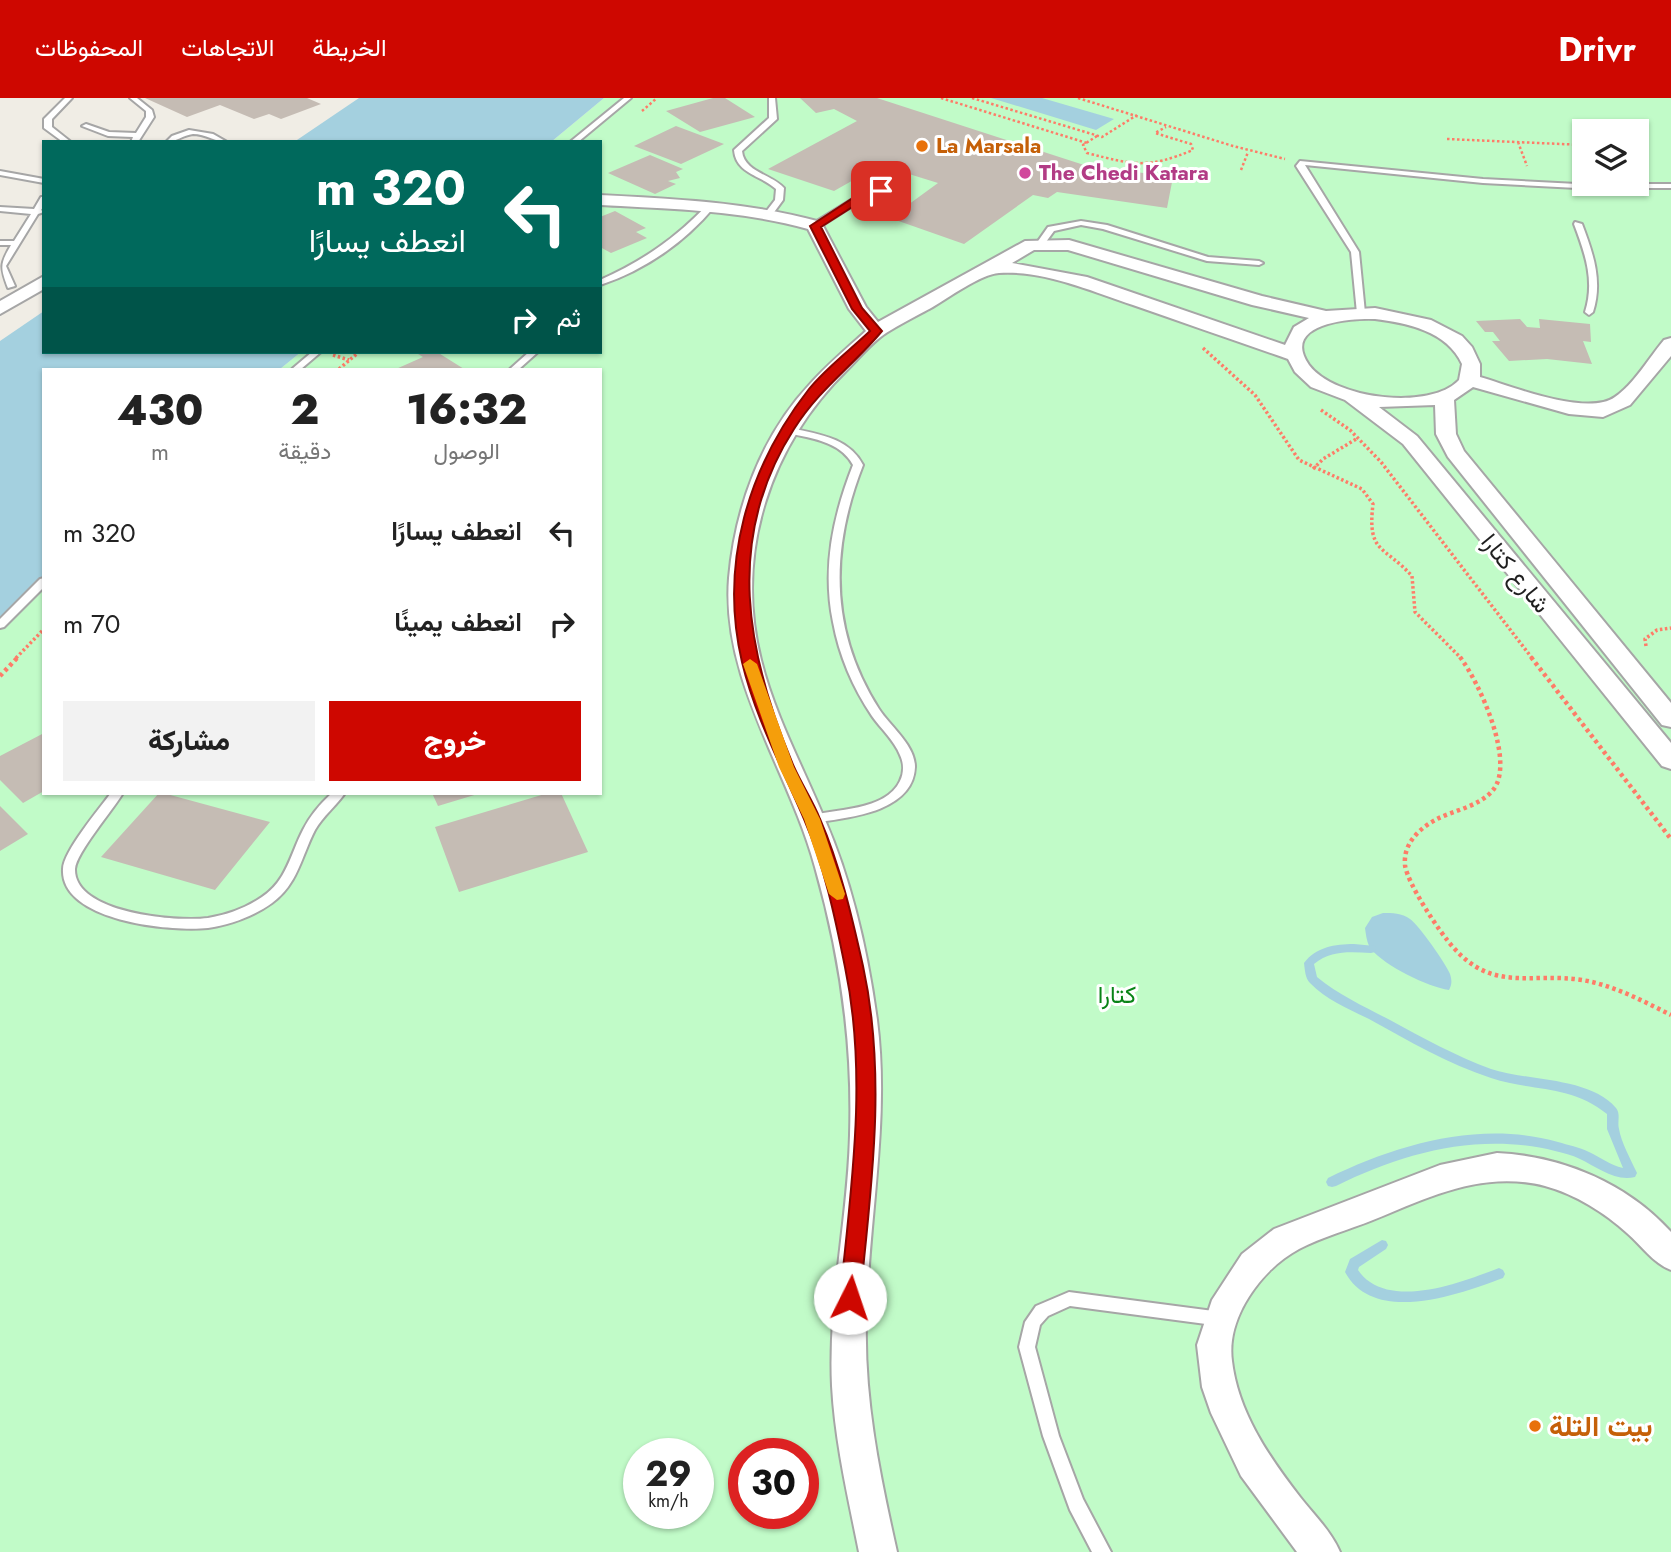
<!DOCTYPE html>
<html lang="ar">
<meta charset="utf-8">
<style>
body{margin:0;font-family:Jost,Vazirmatn,sans-serif;background:#f2f2f2;color:#222;direction:rtl;height:100vh;display:flex;flex-direction:column;font-size:26px;white-space:nowrap}
*{box-sizing:border-box;margin:0}
p{font-size:23px;color:#767676}
.icon{flex:none;width:38px;height:38px;fill:none;stroke:currentColor;stroke-width:2;stroke-linecap:round;stroke-linejoin:round}
.map{position:relative;flex:1;overflow:hidden;direction:ltr}
.sheet{position:absolute;left:42px;top:270px;width:560px;height:427px;display:flex;flex-direction:column;background:#fff;border-radius:0px;box-shadow:0 2px 5px #0004;direction:rtl}
.sheet>*{flex:none}
.guide{position:absolute;left:42px;top:42px;width:560px;height:214px;border-radius:0px;box-shadow:0 2px 5px #0004;direction:rtl;background:#00695c;color:#fff;overflow:hidden}
.controls{position:absolute;left:1572px;top:21px;display:grid;gap:14px}
.controls a{display:grid;place-items:center;width:77px;height:77px;border-radius:0px;background:#fff;box-shadow:0 2px 5px #0004;font-size:35px}
.speed{position:absolute;left:623px;top:1340px;display:flex;gap:14px;font-size:35px;font-weight:700;text-align:center}
.speed>*{display:grid;place-content:center;width:91px;height:91px;border-radius:50%;background:#fff;box-shadow:0 2px 5px #0004;line-height:1}
.speed small{font-size:18px;font-weight:400}
.speed .limit{border:10px solid #d22;background:#fff;color:#111}
.pin{position:absolute;display:grid;place-items:center;width:60px;height:60px;color:#fff;margin:-30px;border-radius:14px;box-shadow:0 4px 10px #0006}
.me{position:absolute;width:77px;margin:-38px;rotate:4deg;stroke-linejoin:round;filter:drop-shadow(0 0 5px #0008)}
.turn{display:flex;align-items:center;gap:24px;height:147px;padding:0 21px;font-size:32px}
.turn .icon{width:91px;height:91px;stroke-width:2.5}
.turn b{display:block;font-size:49px;line-height:60px}
.then{display:flex;align-items:center;height:66px;padding:0 21px;background:#0003;gap:14px;font-size:26px}
.eta{display:flex;justify-content:space-evenly;align-items:center;height:119px;text-align:center}
.eta b{font-size:42px;font-weight:800;line-height:49px}
.action{display:flex;gap:14px;margin-top:auto;padding:14px 21px}
.action a{flex:1;height:80px;border-radius:0px;background:#ce0700;color:#fff;font-size:28px;font-weight:800;line-height:80px;text-align:center}
.action a+a{background:#f2f2f2;color:#222}
ul{padding:0;list-style:none}
li{display:flex;align-items:center;gap:21px;height:91px;padding:0 21px}
li div{flex:1}
li b{display:block;font-size:26px}
li em{font-style:normal}
header{display:flex;align-items:center;gap:42px;box-sizing:border-box;height:98px;padding:0 35px;background:#ce0700;color:#fff}
header strong{font-size:33px}
nav{display:flex;gap:38px;margin-inline-start:auto;font-size:24px}
.map>svg:first-child{display:block}
.park{fill:#c1fbc8;fill-rule:evenodd}
.water{fill:#a4d0df}
.lines{fill:none;stroke-linecap:round;stroke-linejoin:round}
.stream{fill:#a4d0df;fill-rule:evenodd}
.building{fill:#c5bcb4}
.lane-casing{stroke:#a6a6a6;stroke-width:4}
.street-casing{stroke:#a6a6a6;stroke-width:4}
.path-far2{stroke:#fe7c68;stroke-width:2.5;stroke-dasharray:2.5 2.5;stroke-linecap:butt}
.path-far1{stroke:#fe7c68;stroke-width:3.5;stroke-dasharray:2.5 2.5;stroke-linecap:butt}
.path{stroke:#fe7c68;stroke-width:4.5;stroke-dasharray:3.5 3.5;stroke-linecap:butt}
.lane{fill:#fff;fill-rule:evenodd}
.street{fill:#fff;fill-rule:evenodd}
.route{fill:#ce0700;stroke:#860500;stroke-width:2}
.slow{fill:#f59e0b}
.food-dot{fill:#e8710a;stroke:#fff;stroke-width:2.5}
.hotel-dot{fill:#d1479c;stroke:#fff;stroke-width:2.5}
.labels{text-anchor:middle;dominant-baseline:central;stroke-width:6;stroke-linejoin:round;paint-order:stroke}
.far-food-label{font-size:21px;font-weight:bold;fill:#c56008;stroke:#fff;text-anchor:start}
.far-hotel-label{font-size:21px;font-weight:bold;fill:#b23c85;stroke:#fff;text-anchor:start}
.street-label{font-size:24px;fill:#1f1f1f;stroke:#fff}
.park-label{font-size:24px;fill:#088316;stroke:#fff}
.near-food-label{font-size:28px;font-weight:bold;fill:#c56008;stroke:#fff;text-anchor:start}
</style>
<header>
<strong>Drivr</strong>
<nav><a>الخريطة</a><a>الاتجاهات</a><a>المحفوظات</a></nav>
</header>
<div class="map">
<svg width="1671" height="1454" viewBox="0 0 1671 1454">
<rect width="100%" height="100%" fill="#f0ede5"/>
<!-- park -->
<path class="park" d="M604,0h1067v1454h-1671v-930l44,-43v214h556v-424h-320l21,-17h299v-210h-49zM1584,33h52v53h-52zM639,1356h59v60h-59zM744,1356h59v60h-59z"/>
<!-- water -->
<path class="water" d="M359,0h245l-53,44h-257z
M991,0h51l72,21 -18,11z
M44,213v41h257l-21,17h-236v210l-44,43v-281z
M1383,815c9,0 19,0 27,6 9,6 36,45 40,55 2,6 2,11 -1,16 -21,-3 -64,-24 -78,-41 -4,-5 -5,-14 -6,-21l7,-11z"/>
<g class="lines">
<!-- stream -->
<path class="stream" d="M1354,846l21,2 1,3 -1,3 -4,1c-21,-1 -40,-3 -57,11l3,13c22,18 48,30 73,43 33,18 66,36 101,49 36,12 99,8 125,39 5,6 1,14 3,21 2,13 12,31 18,44l-2,4c-20,5 -38,-10 -55,-18 -8,-4 -17,-6 -25,-8 -75,-19 -151,1 -219,35l-4,1 -4,-1 -2,-4 2,-4c70,-34 152,-58 230,-36 10,3 21,5 31,10 11,5 21,13 34,16l-16,-39v-15c-37,-30 -74,-22 -116,-36 -43,-14 -82,-37 -122,-59 -20,-10 -43,-19 -59,-36 -5,-5 -5,-13 -6,-20 12,-16 31,-19 50,-19z
M1382,1142l4,1 2,4 -2,4 -27,18 -1,3c3,4 7,9 12,12 34,23 95,-1 129,-14l4,2 2,4 -2,4c-43,16 -129,48 -158,-6l5,-13z"/>
</g>
<!-- building -->
<path class="building" d="M145,0h162l14,6 -40,15 -12,-5 -15,5 -34,-14 -33,12z
M713,0h12l30,19 -55,15 -34,-21z
M800,0h77l207,67 89,12 -6,31 -110,-16 -9,6 -15,-3 -69,49 -74,-26 48,-35 -58,-18 -46,26 -66,-22 89,-48 -23,-12 -18,4z
M676,28l48,18 -43,20 -47,-18z
M650,57l33,14 -7,3 4,6 -12,3 8,3 -21,10 -47,-21z
M615,113l31,17 -10,4 11,6 -36,15 -11,-6v-30z
M1520,221l7,8 13,1 -1,-9 51,5 1,18 -8,-1 9,23 -45,-5 -38,2 -17,-20h8l-7,-9h-8l-9,-11z
M422,254h15l27,17h-68l27,-12 -5,-3z
M44,635v58l-21,12 -23,-23v-24z
M159,695h4l107,29 -55,68 -114,-33z
M432,695h49l-43,13z
M548,695h13l27,59 -129,40 -24,-65z
M0,708l28,28 -28,17z"/>
<g class="lines">
<!-- lane casing -->
<g class="lane-casing">
<path id="lane" d="M65,0h7l-20,21v8l19,15h-8l-19,-14v-9z
M130,0h7l15,12 2,7 -16,25h-7l2,-5 -25,-1 -26,-10 4,-2 23,8 27,1 10,-16v-6z
M624,0h7l-53,44h-8z
M769,0h6l2,21 -35,32c2,21 29,23 42,37l-1,12 -11,15h-3l-4,-2 10,-13 1,-11c-15,-14 -40,-15 -42,-39l35,-32z
M189,32l24,4 14,8c-12,0 -21,-8 -34,-8 -10,1 -17,8 -27,8l6,-6z
M1300,63l183,18 94,5h94v4h-94l-94,-5 -178,-18 54,87 6,61 -4,3 -4,-3 -6,-61 -55,-86z
M0,73l44,8v4l-44,-8z
M867,86h6l12,8 -14,7 -6,-1 -47,30h-6v-4l47,-29 -4,-1v-4zM870,91l5,3 -7,2 -4,-2z
M41,99h3v9l-3,4 3,2 -6,2 -32,52 9,20 -7,2c-8,-21 -8,-24 3,-43h-11v-4h14l17,-27 -31,-3v-4l34,2z
M708,106l7,2c-30,36 -70,64 -115,79v-5c43,-19 76,-42 108,-76z
M1081,123l26,4 101,32 51,4 4,2 -4,2 -52,-4 -104,-32 -22,-4 -27,6 -11,15 -7,-2 12,-17z
M1575,124l7,2c11,29 21,57 11,88l-4,3 -4,-3c10,-31 0,-59 -11,-88z
M312,254h9l-20,17h-9z
M529,254h9l-19,17h-9z
M786,329c29,7 62,9 77,38 -33,84 -34,166 16,244 11,17 36,36 36,58 -2,46 -69,51 -103,56l-6,-4 2,-3c26,-7 78,-5 92,-35 4,-8 4,-18 0,-26 -6,-15 -19,-26 -28,-39 -19,-28 -33,-61 -39,-94 -11,-54 0,-106 20,-157 -13,-25 -45,-27 -70,-33l-2,-2z
M44,480v9l-40,40 -4,1v-9l40,-40z
M111,695h12c-10,17 -47,60 -48,76 -1,44 100,53 133,49 19,-3 38,-10 54,-21 25,-17 28,-42 41,-67 7,-14 17,-26 29,-37h13c-9,13 -22,23 -30,37 -14,27 -17,54 -43,73 -18,13 -42,22 -64,25 -38,4 -148,-7 -145,-59 0,-17 36,-60 48,-76z
M1069,1194l152,20 6,2 2,5 -2,5 -6,2 -151,-20 -22,10 -8,9 -5,22 24,89 24,63 28,53h-19l-22,-42 -27,-74 -24,-89 6,-25 11,-16z"/>
</g>
<!-- street casing -->
<g class="street-casing">
<path id="street" d="M600,97c77,4 147,7 221,27l45,85 12,15 147,-81 44,-1 193,56 64,15 49,-3 56,12 31,16 10,11 8,17v13c31,9 107,40 135,20 19,-13 34,-39 49,-57l7,-2v18l-41,49 -27,12 -34,-3 -96,-27 -19,13 2,34 8,17 207,252v24l-9,-2 -214,-268 -12,-23 -1,-29 -56,2 38,29 254,307v26l-9,-3 -259,-322 -58,-44 -34,-13 -16,-15 -7,-13c-52,-18 -104,-36 -155,-54 -42,-14 -89,-35 -134,-32 -18,1 -51,25 -68,35 -15,8 -31,16 -45,25 -14,9 -26,24 -38,36 -78,76 -114,184 -87,291 14,56 42,107 64,160 27,62 43,133 52,200 13,101 -9,201 -11,302 -2,78 14,154 31,230h-38c-11,-55 -24,-110 -27,-166 -4,-85 16,-167 18,-251 3,-93 -10,-180 -35,-268 -26,-96 -94,-186 -86,-289 6,-70 32,-142 81,-194 17,-19 37,-36 56,-53l-17,-22 -41,-80c-68,-19 -137,-20 -208,-24zM1034,152h34l184,55 57,13 -15,9 -9,18 -198,-68 -75,-14zM1375,221c32,4 72,12 87,45l-3,16c-29,31 -125,19 -150,-15 -29,-42 42,-47 66,-46z
M44,178v13l-44,25v-13z
M1497,1055c65,3 130,30 174,79v38c-18,-7 -29,-24 -44,-37 -22,-20 -52,-39 -82,-47 -62,-16 -116,11 -172,34 -25,10 -51,17 -74,29 -37,20 -73,68 -67,112 6,51 37,96 68,136 14,18 31,34 40,55h-43l-56,-76 -30,-63 -9,-26 -5,-42 15,-45 30,-46 32,-25 166,-64z"/>
</g>
<!-- path-far2 -->
<path class="path-far2" d="M941,0l146,45
M972,0l130,39 35,-22
M1078,0l155,48 52,13
M642,13l15,-13
M1097,38l-14,9 4,8c47,12 60,16 106,-3l-2,-6 -36,-11 11,-6
M1447,41l137,6
M1518,44l9,24
M1241,72l7,-18"/>
<!-- path-far1 -->
<path class="path-far1" d="M1203,250l52,47 44,65 63,29 11,15c-6,50 11,41 39,72l3,36 46,46
M333,257l16,5
M339,271l20,-17
M1321,312l29,20 31,32 151,196
M1313,371l10,-10 35,-21
M1646,548l-1,-7 12,-9 14,-2
M16,560l28,-29"/>
<!-- path -->
<path class="path" d="M1460,559c19,25 56,105 33,133 -13,16 -38,20 -56,29 -17,9 -34,24 -32,46 2,18 35,68 48,82 40,46 78,25 129,33 31,5 61,21 89,35
M1531,559l140,182
M0,578l18,-19"/>
<!-- lane -->
<use href="#lane" class="lane"/>
<!-- street -->
<use href="#street" class="street"/>
</g>
<!-- route -->
<path class="route" d="M877,90l9,3 -5,6 -16,2 -44,28 41,81 20,23c-29,35 -63,58 -88,98 -70,109 -48,225 0,338 8,18 19,34 26,52 20,46 32,98 43,147 24,110 8,223 -3,332l-3,7 -7,3 -7,-3 -3,-7c11,-109 28,-222 5,-331 -10,-50 -21,-102 -41,-148 -22,-52 -49,-102 -62,-157 -23,-98 6,-195 67,-273 17,-21 41,-39 61,-58l-18,-22 -42,-83 49,-32 16,-2z"/>
<!-- slow -->
<path class="slow" d="M750,561l7,5 37,103 26,52 25,75 -2,5 -6,1 -8,-6 -25,-75 -25,-52 -36,-103z"/>
<!-- markers -->
<g class="food-dot">
<circle cx="922" cy="48" r="7"/>
<circle cx="1535" cy="1328" r="7"/>
</g>
<circle class="hotel-dot" cx="1025" cy="75" r="7"/>
<g class="labels">
<!-- far-food labels -->
<g class="far-food-label">
<text x="936" y="48">La Marsala</text>
</g>
<!-- far-hotel labels -->
<g class="far-hotel-label">
<text x="1039" y="75">The Chedi Katara</text>
</g>
<!-- street labels -->
<g class="street-label">
<text transform="translate(1516 475) rotate(51)">شارع كتارا</text>
</g>
<!-- park labels -->
<g class="park-label">
<text x="1117" y="896">كتارا</text>
</g>
<!-- near-food labels -->
<g class="near-food-label">
<text x="1549" y="1328">بيت التلة</text>
</g>
</g>
</svg>
<div class="controls">
<a><svg class="icon" aria-label="layers" viewBox="0 0 24 24"><path d="M12 4l9 5-9 5-9-5zM3 14l9 5 9-5"/></svg></a>
</div>
<div class="speed"><div>29<small>km/h</small></div><div class="limit">30</div></div>
<div class="pin" style="left:881px;top:93px;background:#d93025"><svg class="icon" aria-label="arrive" viewBox="0 0 24 24"><path d="M6 21V4h12l-3 4 3 4H6"/></svg></div>
<svg class="me" style="left:850px;top:1200px" viewBox="-20 -20 40 40"><circle r="19" fill="#fff"/><path d="M0-13L10 11 0 6-10 11z" fill="#ce0700"/></svg>
<div class="guide">
<div class="turn"><svg class="icon" aria-label="left" viewBox="0 0 24 24"><path d="M17 20v-9H6M10 6l-5 5 5 5"/></svg><div><b>320 m</b>انعطف يسارًا</div></div>
<div class="then">ثم<svg class="icon" aria-label="right" viewBox="0 0 24 24"><path d="M7 20v-9h11M14 6l5 5-5 5"/></svg></div>
</div>
<section class="sheet">
<div class="eta">
<div><b>16:32</b><p>الوصول</p></div>
<div><b>2</b><p>دقيقة</p></div>
<div><b>430</b><p>m</p></div>
</div>
<ul>
<li><svg class="icon" aria-label="left" viewBox="0 0 24 24"><path d="M17 20v-9H6M10 6l-5 5 5 5"/></svg><div><b>انعطف يسارًا</b></div><em>320 m</em></li>
<li><svg class="icon" aria-label="right" viewBox="0 0 24 24"><path d="M7 20v-9h11M14 6l5 5-5 5"/></svg><div><b>انعطف يمينًا</b></div><em>70 m</em></li>
</ul>
<div class="action"><a>خروج</a><a>مشاركة</a></div>
</section>
</div>
